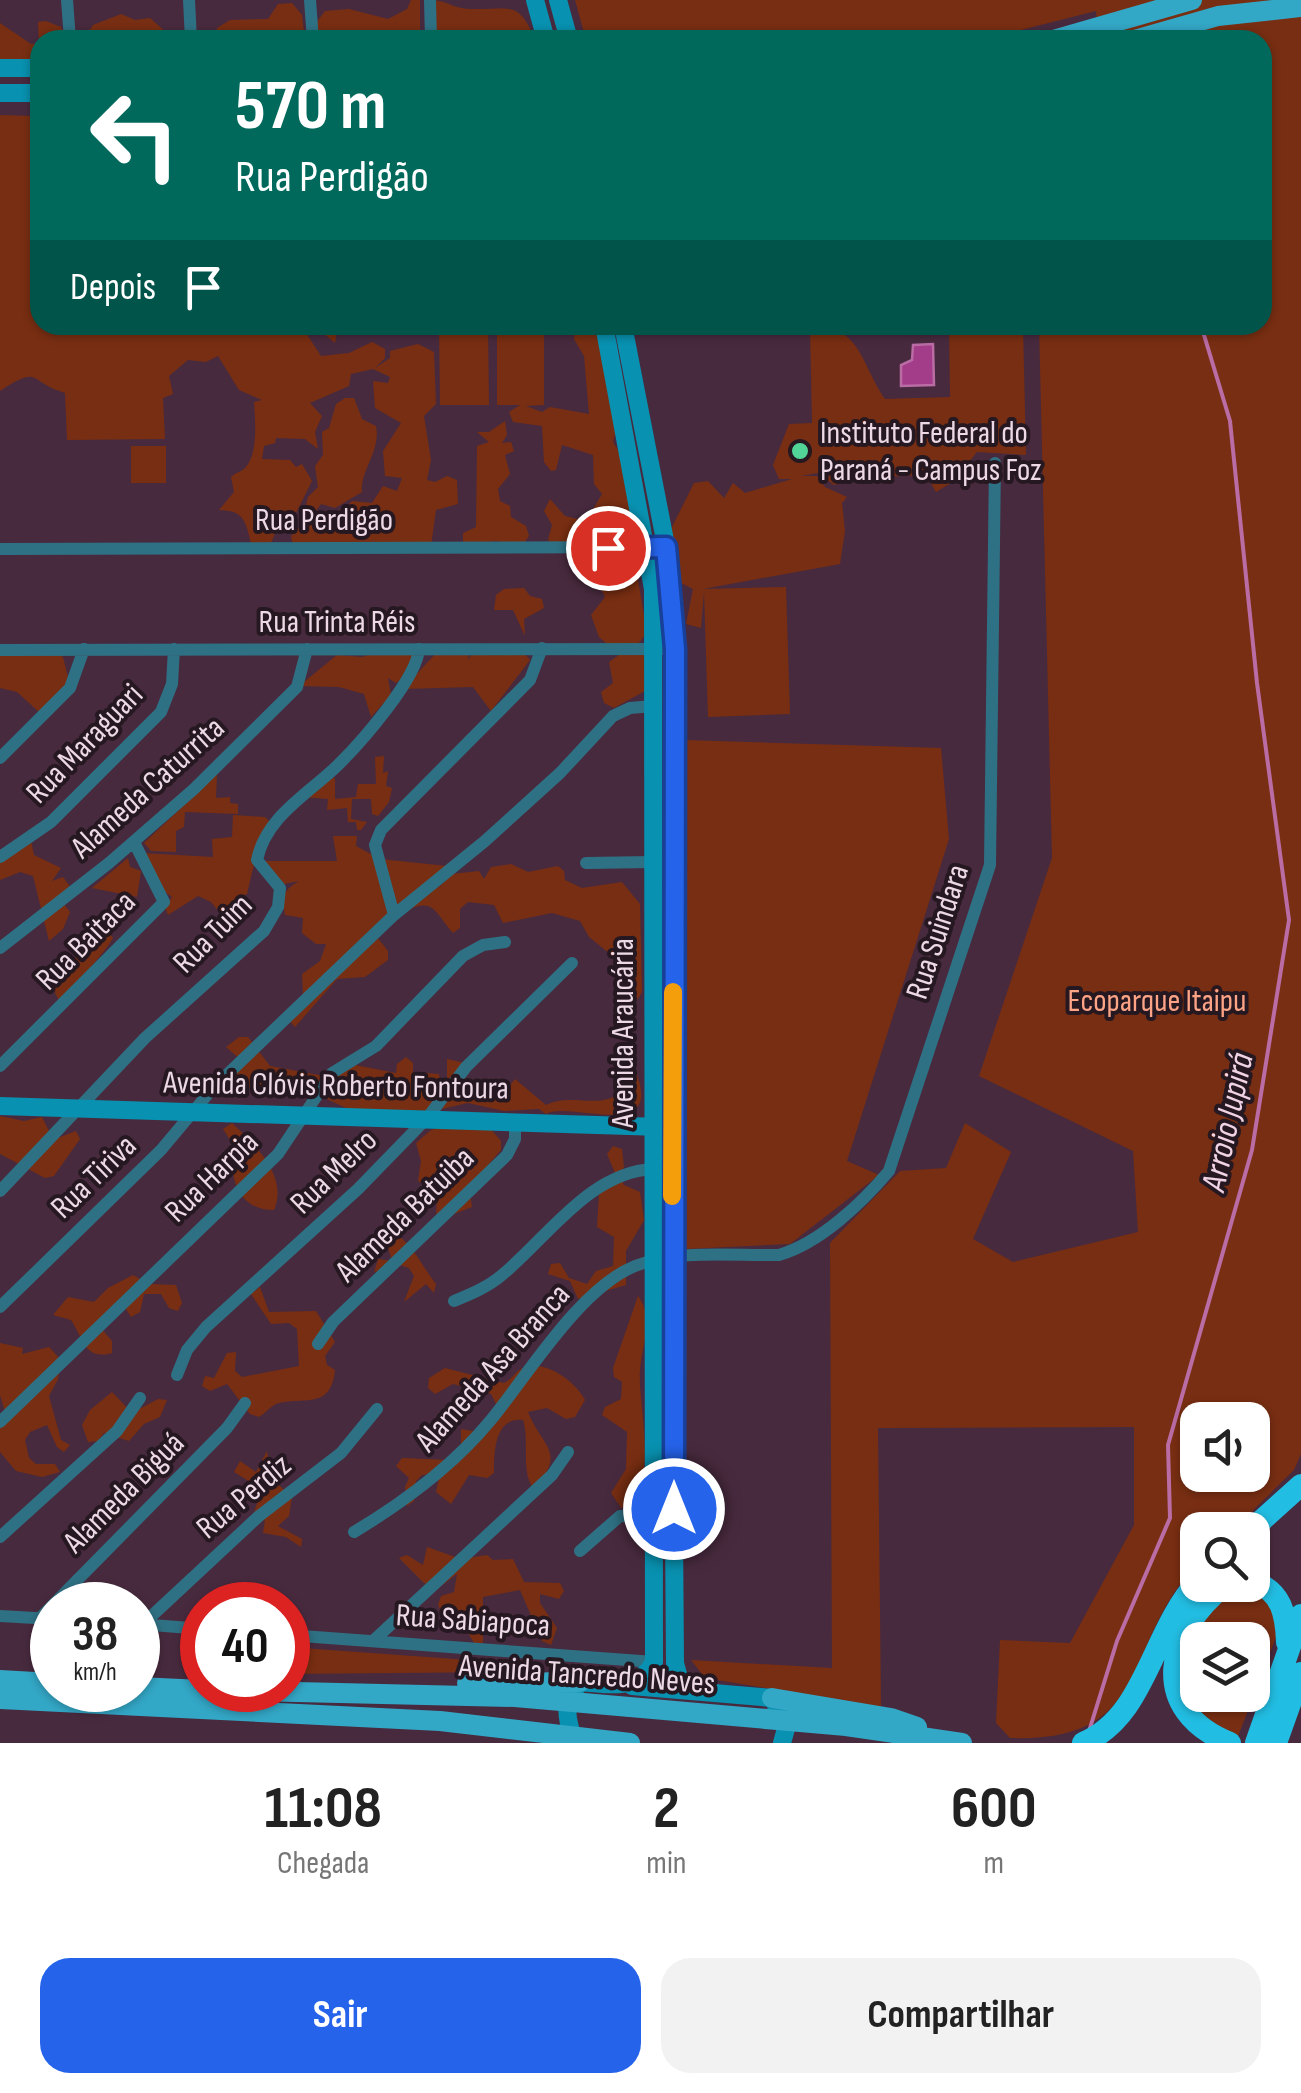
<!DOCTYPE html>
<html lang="pt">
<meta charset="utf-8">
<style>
body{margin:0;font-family:"Sofia Sans Condensed",sans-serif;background:#f2f2f2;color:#222;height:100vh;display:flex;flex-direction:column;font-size:38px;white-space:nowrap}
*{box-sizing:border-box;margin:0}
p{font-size:32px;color:#767676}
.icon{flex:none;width:55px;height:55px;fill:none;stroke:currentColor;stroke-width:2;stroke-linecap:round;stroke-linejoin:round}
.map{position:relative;height:1743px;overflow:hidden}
.side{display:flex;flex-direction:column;background:#fff;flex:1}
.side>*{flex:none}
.top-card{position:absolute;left:30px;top:30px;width:1242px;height:305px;border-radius:30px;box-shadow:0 2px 8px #0004;background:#00695c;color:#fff;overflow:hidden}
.tools{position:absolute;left:1180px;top:1402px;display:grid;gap:20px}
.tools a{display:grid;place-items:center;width:90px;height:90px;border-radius:20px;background:#fff;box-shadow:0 2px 8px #0004;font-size:50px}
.speed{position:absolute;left:30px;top:1582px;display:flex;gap:20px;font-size:50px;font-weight:700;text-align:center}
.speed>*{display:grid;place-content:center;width:130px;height:130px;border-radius:50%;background:#fff;box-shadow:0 2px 8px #0004;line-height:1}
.speed small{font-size:25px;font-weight:400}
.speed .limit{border:15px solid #d22;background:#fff;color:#111}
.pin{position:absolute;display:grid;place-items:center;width:85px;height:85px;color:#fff;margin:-42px;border:5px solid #fff;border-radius:50%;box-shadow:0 2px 10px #0007}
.me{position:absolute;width:110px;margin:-55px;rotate:0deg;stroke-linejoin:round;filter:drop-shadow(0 0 8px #0008)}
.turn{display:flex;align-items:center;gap:35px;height:210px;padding:0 40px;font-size:45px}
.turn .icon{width:130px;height:130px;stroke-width:2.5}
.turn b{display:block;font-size:70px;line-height:85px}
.then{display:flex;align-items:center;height:95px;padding:0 40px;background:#0003;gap:20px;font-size:38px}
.eta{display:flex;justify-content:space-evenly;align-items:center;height:170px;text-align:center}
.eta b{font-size:60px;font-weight:700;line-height:70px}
.action{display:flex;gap:20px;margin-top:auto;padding:20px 40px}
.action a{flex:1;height:115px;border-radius:30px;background:#2563eb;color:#fff;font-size:40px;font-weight:700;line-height:115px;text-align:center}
.action a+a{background:#f2f2f2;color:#222}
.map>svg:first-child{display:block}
.green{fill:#782e12;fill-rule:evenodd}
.water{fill:#a43d89;stroke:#ba6ca5;stroke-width:2.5}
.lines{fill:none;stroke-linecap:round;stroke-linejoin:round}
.stream{stroke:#ba6ca5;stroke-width:4}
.street{stroke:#2f7184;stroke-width:12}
.secondary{stroke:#0891b0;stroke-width:18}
.primary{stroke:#33a7c6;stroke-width:20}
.highway{stroke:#22bde2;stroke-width:22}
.route-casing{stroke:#184099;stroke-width:25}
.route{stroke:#2563eb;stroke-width:18}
.slow{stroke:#f59e0b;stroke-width:18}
.poi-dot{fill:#52d397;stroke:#261821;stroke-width:4}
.labels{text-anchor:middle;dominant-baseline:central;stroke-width:8;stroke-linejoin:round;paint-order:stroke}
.poi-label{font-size:32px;fill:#ecd9e5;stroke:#261821;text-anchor:start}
.street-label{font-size:32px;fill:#ecd9e5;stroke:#261821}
.park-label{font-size:32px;fill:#fda486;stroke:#261821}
.water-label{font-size:35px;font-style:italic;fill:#f0d4e5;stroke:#261821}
</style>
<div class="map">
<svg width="1301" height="1743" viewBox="0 0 1301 1743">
<rect width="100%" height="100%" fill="#482a3e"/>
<!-- green -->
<path class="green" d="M411,0h9v40h-101l-3,-17 9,-12 24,-2 39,10 19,-10z
M431,0c15,0 23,9 39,9 45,1 47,-9 66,31h-100z
M575,0h726v1454l-7,16 -61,60h-35l-1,35c-76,75 -40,178 -187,173l-14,-15 4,-83 70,3 64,-118v-98l-256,1 3,279 -176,-29 -14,-18 141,8 -2,-425 70,-72 46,-3 19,-45 46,29 -38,87 40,23 125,-30 -5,-81 -154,-75 73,-218 -13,-533h223v-285h-164l-2,-29 -115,29h-395zM1198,1420h54v55h-54z
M292,3l10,12 3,25h-88v-12l13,-8 38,-1 10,-15z
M121,14l14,6 15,-2 25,22h-91l9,-15z
M46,21l15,6 7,13h-28v22l-40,1v-40l31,21 8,-1 -1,-21z
M0,115l33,1 7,9v200h290l7,7 -2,11 -19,-16 -12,3 17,26 28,-3 23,-11 13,7v9l-10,10 15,-10v-7l28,-7 16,8 2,52 -12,12 7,44 -4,20 8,2 12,-6 10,4 1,24 -22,6 -5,36h-138l-2,-10 17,-17 7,3 12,-10 13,1 12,-12 20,2 11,-17 14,5 5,-13 -17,-2 -2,-25 18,-28 -26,-15 -2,-27 15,2 2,-6 -17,-8 -22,5 -2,12 -39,17 12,13 -7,16 3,17 -13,-10 -29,-1 -1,5 -11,3 -2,13 28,1 6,7 6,-3 10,17 -19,38 -15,7 -7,17 -19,4c-6,-23 -6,-37 -33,-37l15,-18 -3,-15c4,-4 9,-5 13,-8 15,-13 11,-50 10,-67l8,-2 -23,-10 -21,-34 -12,6 -18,-2 -19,16 4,18 -10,4 2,41 -98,1 -2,-47c-38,-11 -23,-29 -65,-2z
M439,325h49l1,80h-49z
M497,325h47v80l-18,1 16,6 8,-5 39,7 -5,-58 -10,-17 1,-14h27l15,101 -4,16 12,19 11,80 -24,5 -8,-6 -2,-19 -10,-10 10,-17 -8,-10 -1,-29 -31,-10 -6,25 -5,1 -7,-9 -2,-36 -29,-4 -4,-10 11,-7h-23z
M800,325c63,0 56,30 85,74l65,-2 -1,-72h74l3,130 -49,-3 -23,29 -18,11 -10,-17 -66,3 -26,7 -16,-12 -17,3h16l8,11 22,10 -5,6 3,28 -5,33 -137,25 83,-2 4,127 -82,3 -4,-125 -3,36 -15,-4 7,-35 -12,-6 -10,-54 23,-46 14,-2 16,17 9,-15 12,10 47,-14h-13l-6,-14 16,-41 23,-1 -2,-96z
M345,398h9l8,21 14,7c5,26 -16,44 -14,66l-27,16 -14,-4 -8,11 -9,-2 4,-16 10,-10 -3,-21 8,-11 -1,-23 7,-4 7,-24z
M505,421l2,14 -5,8 9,-1 3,9 -9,4 5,19 -12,15 2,12 10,5 1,11 15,9 3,10 -5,7 -18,3 -9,-5 -34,4v-12l13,-6 1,-81 12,-4 -12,-10h12z
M131,446h35v37h-35z
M550,499l15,17 29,7 -1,22 -36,2 -9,-7 4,-15 -8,-14z
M595,561h33l8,7 11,65 -10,12 -30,-1 -8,-7 -8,-22 14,-18 -13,-25z
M524,588l6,8 12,3 2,9 -20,11 1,17 -12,-26h-19l2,-15 8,-6z
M390,648l27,6 -7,17 -14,12 -8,-5 3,17 -20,22 -7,-23 -25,-7 -40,-1 38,-31 25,2z
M49,650l14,7 6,24 -30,31 -22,-20 -17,-4v-35z
M469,651l-1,9 5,-9 50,1 7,8 -39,51 -18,-24 -70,2 34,-37z
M619,655h26v36l-31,17 -10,-5 -3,-11 12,-9 -4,-21z
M684,740l257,8 8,91 -102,322 32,14 -89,69 -104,5z
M384,756l-1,17 5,-2 -2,15 6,2 -3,14 -11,14 -6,-2 -1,-15h-19l-1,20 16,3 -6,8h-4l-1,-8h-8l-1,-14 -20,2 1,-11 -26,-2 23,-18 10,-1v21l21,-2 2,-13h18l-1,-27z
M217,774l-1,24 14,-1v6l8,1v10l-53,-2 -1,15 -8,4v21l-25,-1 -7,-8z
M233,815l32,2 5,5c-13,25 -17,47 -23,72l-11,5 -1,17 -7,7 -17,-21 -13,-6 -30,19 -3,-8 7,-10 -13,-9 -16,-35 70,4 -1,-18 20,-2z
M333,836h24l-1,10 24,13 67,7 -26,26 18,-5 13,-13 27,-3 5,8 7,-12 20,-3 17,8 30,-6 6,5 1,9 17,8 40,-6 18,22 2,88 -5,8 -10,-1 -6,-8 -2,-30 -30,-24 -9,-16 -28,-8 -49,10 -9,-18 -26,-3 -8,7v19l-7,5c-7,-7 -14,-20 -21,-25 -18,-11 -43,18 -55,29l11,14v9l-23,17 -28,2 -42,48 -7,-8 15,-25 -1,-20 18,-13 6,-17h-10l-14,-11 1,-15 -18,-3c-3,-19 -3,-24 14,-34l-15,3 -20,-23h73z
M31,841l3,14 27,13 -9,13 11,-4 8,11 -8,15 7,9 -7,17 -14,12 -16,-65 -13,-4 -20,8v-22z
M128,858l2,9 11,4 -4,26 -45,-9z
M105,927l8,11c-15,25 -36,41 -53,64l-5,-9 2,-36 27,1 8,-23z
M239,1037h9l22,29 54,10 31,-11 41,8 1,-9 9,-7 7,6v9l26,2 1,9 7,-5v-19l18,4 1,19 37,12 12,-15 31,26c23,-12 52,3 71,-10l1,-20 7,-7 12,7c25,68 -68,25 -91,39l-7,-5 -35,2 -36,-8 -35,8 -85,-2 -47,-22 -48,-1 -18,6 -8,-7 15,-24 -16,-14z
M0,1116l24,5 18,-4 8,16 8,5 18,-7 4,8 -26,37 -9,2 -45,-24z
M232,1123c22,21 57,53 42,87 -38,0 -45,-35 -41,-66l-10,-15z
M449,1125l39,1 13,15v9l-32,37 3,20 -36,14 1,-28 -19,-12 3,-20 -5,-18 15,-13z
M613,1146l9,3 2,18 -4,9 4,9 16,7 4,28 -18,31v34l-48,14 -8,-18 -22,-7 3,-10 9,-1 9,15 18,6 9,-13 17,-5 1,-29 -17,-10 2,-34 16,-20 -8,-19z
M393,1234c17,4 32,37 43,50l-2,9 -8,-9 -22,18 10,-26 -5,-8 -9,-3 -26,7 4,-13 14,2 -4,-14z
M133,1275l16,9 27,1 6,18 -4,8 -9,-3 -8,-14h-17l-4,18 -9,5 -5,-8 -26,18 12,14v12c-28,8 -29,-16 -41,-33l-18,-5 15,-18 26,5 14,-14z
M260,1287l9,25 47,-1 19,31 -10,14 2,9 8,5c-4,39 -29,27 -56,33 -8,2 -13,10 -20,14l-9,-3 -23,-30 -17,7 -8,-5 3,-10 9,2 13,-25 9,-1 -1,19 7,6 57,-11 -2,-37 -8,-6 -18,1 -20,-30z
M638,1296c17,23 4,48 2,74 -3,33 22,121 -19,138l-10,-15 15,-24 1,-37 -25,-17 3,-8 16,-8 1,-17 -8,-5 -1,-9z
M0,1343l23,5 -1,6 27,-7 12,13 -3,19 -9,17 12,44 9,5 -6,7 -7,-5 -10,-22 -17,7 -5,8 4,18 7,6h19l5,8 -18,5 -26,-6 -16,-19v-32l5,-8 -5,-17z
M445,1368l59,15c9,-4 11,-12 19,-15 23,-9 53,14 62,32l-10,17 -9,2 -19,-11 -19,4c15,37 39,39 6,77 -14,-17 -4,-48 -11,-69 -29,-3 -29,33 -29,53l-7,5 -18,-3 -18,29 -15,-12 4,-19 -18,2 -6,6 -2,20 -7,5 -2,-19 4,-9 -13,-12 6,-8 47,2 12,-10v-21l18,3 20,-22 -8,-16 -38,-10 -18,10 -7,-6 1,-10z
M112,1392l20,21 26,-14 9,1 -7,17 -16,7 -15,17 -25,-8 -6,8 -10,1 -6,-17 8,-15z
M267,1451l4,27 21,19 -3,19 -11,10 24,13 -1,8 -15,-10 -23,-4 2,-12 -12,-5 5,-16 -3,-15 -21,-13 6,-11 16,11z
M427,1547l34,12 26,-4 6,5 20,-1 11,23 36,1 4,8 -5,8 -19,-5v9l17,25 -6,17 -9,-4 -22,-51 -37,7v46h-9l-14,-24 -18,-5 -4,-9 3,-9 13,-4 3,-18 -20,15 -13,-6 -25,-25 8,-3 16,10z
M1246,1587l13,3 22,34 -44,115c-34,-7 -54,-45 -53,-78 0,-23 38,-72 62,-74zM1198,1640h54v55h-54z
M288,1647l208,15 7,10 -215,2z"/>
<!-- water -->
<path class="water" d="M933,344l1,41 -33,1v-21l11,-5 1,-15z"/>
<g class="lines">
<!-- stream -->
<path class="stream" d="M1090,1728l27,-87 53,-123 -2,-73 84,-295 37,-230 -32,-237 -27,-262 -29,-96"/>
<!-- street -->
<path class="street" d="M67,0l3,40
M189,0l2,40
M310,0l3,40
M430,0l1,40
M0,549l666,-2
M0,650l675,-1
M0,758l70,-70 14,-39
M0,857l51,-35 110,-110 11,-28 2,-35
M586,863l67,-1
M394,915l-19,-70 6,-15 149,-150 12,-32
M0,948l109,-85 85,-74 103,-102 10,-38
M0,1066l164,-164 -30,-60
M0,1191l145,-153 119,-107 14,-24 2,-19 -23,-28c9,-45 55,-68 84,-98 22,-22 76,-84 78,-113
M454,1301c17,-7 34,-14 48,-26 46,-38 88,-103 151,-106
M0,1307l161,-157 52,-62 181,-173 91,-74 75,-68 53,-57 17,-8 23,-2
M318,1344l15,-22 174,-167 8,-16v-19
M177,1375l10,-25 19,-23 152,-138 70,-72 38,-50 106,-104
M0,1422l278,-268 54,-81 44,-27 87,-90 20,-11 22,-3
M354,1532c50,-30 98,-65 136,-111 38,-46 89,-132 145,-155 44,-17 98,-10 144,-11 41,-12 83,-52 110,-84l101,-306 5,-402
M0,1537l117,-106 23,-33
M580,1551l40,-35 35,2
M0,1616l52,3
M39,1619l188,-191 18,-25
M140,1624l62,5
M143,1624l116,-108 82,-63 36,-44
M288,1635l366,27
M373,1641l179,-166 16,-23"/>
<!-- secondary -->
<path class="secondary" d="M535,0l11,40
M558,0l11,40
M0,68h40
M0,93h40
M623,325l46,236 6,88 -4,478 4,536 7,26
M0,1106l661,21
M632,1686l140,12 15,27 -5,18
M573,1738c-8,-25 -9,-34 7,-56 28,2 58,10 74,-20l-1,-1073 -49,-264"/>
<!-- primary -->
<path class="primary" d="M1053,40l139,-40
M1134,40l84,-24 83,-9
M0,1680l52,3
M467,1683l113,-1
M138,1687l64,3
M207,1690l308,7 331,29 116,17
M772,1698l119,20 26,9
M0,1699l440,22 190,22"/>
<!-- highway -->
<path class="highway" d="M1251,1530l50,-45
M1252,1581c30,10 34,33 35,61
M1225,1585c-59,46 -78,125 5,158
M1083,1743c63,-26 68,-110 115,-162
M1256,1743l45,-128
M1276,1743l25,-70"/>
</g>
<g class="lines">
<!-- route casing -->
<g class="route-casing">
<path id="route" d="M608,548l58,-1 9,102 -1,860"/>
</g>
<!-- route -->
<use href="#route" class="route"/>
<!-- slow -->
<path class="slow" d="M672,1196l1,-204"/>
</g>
<!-- markers -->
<circle class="poi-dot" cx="800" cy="451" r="10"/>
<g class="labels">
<!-- poi labels -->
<g class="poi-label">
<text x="820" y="433">Instituto Federal do<tspan x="820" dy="37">Paraná - Campus Foz</tspan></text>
</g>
<!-- street labels -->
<g class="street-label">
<text x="324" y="520">Rua Perdigão</text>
<text x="337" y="622">Rua Trinta Réis</text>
<text transform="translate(85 744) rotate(-46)">Rua Maraguari</text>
<text transform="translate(148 788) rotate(-42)">Alameda Caturrita</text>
<text transform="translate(938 932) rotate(-72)">Rua Suindara</text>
<text transform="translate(213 934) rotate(-45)">Rua Tuim</text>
<text transform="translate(86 941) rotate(-45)">Rua Baitaca</text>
<text transform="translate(623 1033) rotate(-90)">Avenida Araucária</text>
<text transform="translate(336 1086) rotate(1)">Avenida Clóvis Roberto Fontoura</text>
<text transform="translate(334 1172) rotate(-44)">Rua Melro</text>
<text transform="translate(94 1177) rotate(-44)">Rua Tiriva</text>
<text transform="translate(212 1177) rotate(-44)">Rua Harpia</text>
<text transform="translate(405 1215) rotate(-44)">Alameda Batuiba</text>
<text transform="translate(493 1368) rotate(-48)">Alameda Asa Branca</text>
<text transform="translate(124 1493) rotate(-45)">Alameda Biguá</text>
<text transform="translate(244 1497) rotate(-40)">Rua Perdiz</text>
<text transform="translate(473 1621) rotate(4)">Rua Sabiapoca</text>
<text transform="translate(587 1675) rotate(4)">Avenida Tancredo Neves</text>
</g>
<!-- park labels -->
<g class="park-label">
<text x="1157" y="1001">Ecoparque Itaipu</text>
</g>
<!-- water labels -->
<g class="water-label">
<text transform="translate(1228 1122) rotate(-78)">Arroio Jupirá</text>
</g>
</g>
</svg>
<div class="tools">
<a><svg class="icon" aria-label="sound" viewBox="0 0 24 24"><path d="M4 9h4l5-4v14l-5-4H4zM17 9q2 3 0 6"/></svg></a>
<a><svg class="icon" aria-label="search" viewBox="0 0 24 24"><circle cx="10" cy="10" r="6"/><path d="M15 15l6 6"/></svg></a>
<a><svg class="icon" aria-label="layers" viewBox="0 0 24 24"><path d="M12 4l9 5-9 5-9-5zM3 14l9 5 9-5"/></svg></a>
</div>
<div class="speed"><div>38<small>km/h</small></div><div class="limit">40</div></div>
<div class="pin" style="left:608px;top:548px;background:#d93025"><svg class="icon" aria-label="arrive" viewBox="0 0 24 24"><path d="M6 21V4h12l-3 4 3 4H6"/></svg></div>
<svg class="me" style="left:674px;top:1509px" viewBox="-20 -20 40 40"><circle r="17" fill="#2563eb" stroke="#fff" stroke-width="3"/><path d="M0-11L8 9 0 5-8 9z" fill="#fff"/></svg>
<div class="top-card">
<div class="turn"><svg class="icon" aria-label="left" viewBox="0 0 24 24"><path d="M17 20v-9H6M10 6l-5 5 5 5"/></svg><div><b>570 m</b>Rua Perdigão</div></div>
<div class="then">Depois<svg class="icon" aria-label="arrive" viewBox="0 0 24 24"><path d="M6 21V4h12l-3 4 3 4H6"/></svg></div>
</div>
</div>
<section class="side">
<div class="eta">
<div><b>11:08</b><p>Chegada</p></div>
<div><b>2</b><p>min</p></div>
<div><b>600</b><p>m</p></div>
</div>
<div class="action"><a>Sair</a><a>Compartilhar</a></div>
</section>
